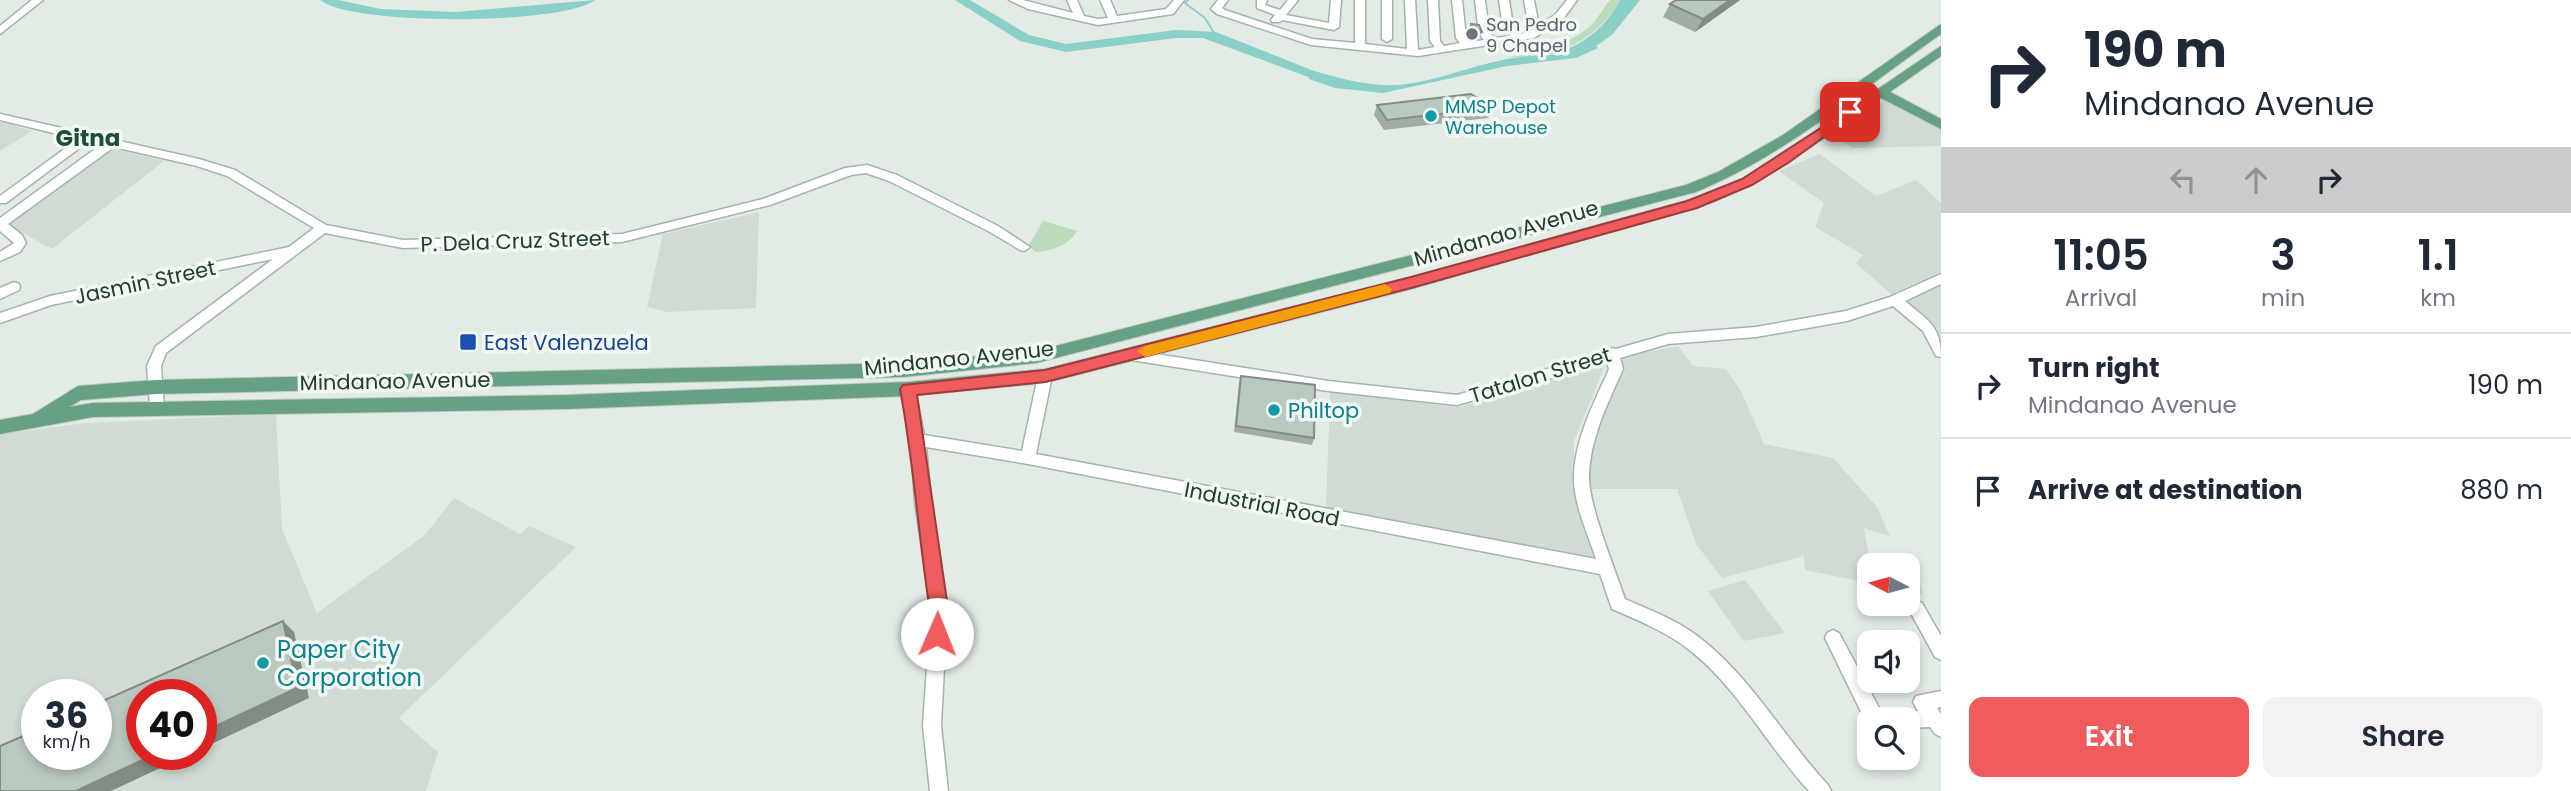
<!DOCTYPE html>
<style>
body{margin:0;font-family:Poppins,sans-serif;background:#f2f2f3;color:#1f2937;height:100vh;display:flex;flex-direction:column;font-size:26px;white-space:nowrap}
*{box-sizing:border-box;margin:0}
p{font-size:23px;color:#747a83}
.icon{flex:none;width:38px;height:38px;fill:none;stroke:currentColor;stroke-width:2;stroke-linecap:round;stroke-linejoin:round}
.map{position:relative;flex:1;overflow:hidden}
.panel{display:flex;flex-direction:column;background:#fff;width:630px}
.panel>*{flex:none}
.hud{background:#fff;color:#1f2937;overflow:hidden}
.needle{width:46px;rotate:276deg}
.tools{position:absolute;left:1857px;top:553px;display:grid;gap:14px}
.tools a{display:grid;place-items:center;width:63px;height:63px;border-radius:14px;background:#fff;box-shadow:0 4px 10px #0003;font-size:35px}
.speed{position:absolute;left:21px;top:679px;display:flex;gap:14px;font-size:35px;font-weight:700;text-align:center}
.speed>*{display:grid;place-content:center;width:91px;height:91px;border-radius:50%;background:#fff;box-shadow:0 4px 10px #0003;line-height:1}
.speed small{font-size:18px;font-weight:400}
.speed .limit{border:10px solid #d22;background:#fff;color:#111}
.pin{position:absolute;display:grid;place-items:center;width:60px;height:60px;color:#fff;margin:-30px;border-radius:14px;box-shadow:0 4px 10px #0006}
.me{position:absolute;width:77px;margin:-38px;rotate:1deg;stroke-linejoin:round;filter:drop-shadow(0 0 5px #0008)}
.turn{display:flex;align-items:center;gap:24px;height:147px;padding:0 28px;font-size:32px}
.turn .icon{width:91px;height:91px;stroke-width:2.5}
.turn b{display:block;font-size:49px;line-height:60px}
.lanes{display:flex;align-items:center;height:66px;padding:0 28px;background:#0003;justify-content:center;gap:35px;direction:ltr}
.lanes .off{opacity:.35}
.eta{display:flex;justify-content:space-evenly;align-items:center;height:119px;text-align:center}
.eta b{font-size:42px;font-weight:600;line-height:49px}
.cta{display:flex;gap:14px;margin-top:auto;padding:14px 28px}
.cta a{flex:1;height:80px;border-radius:14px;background:#f05c5d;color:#fff;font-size:28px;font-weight:600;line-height:80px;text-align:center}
.cta a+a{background:#f2f2f3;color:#1f2937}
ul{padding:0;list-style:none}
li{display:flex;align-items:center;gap:21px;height:105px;padding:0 28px;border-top:2px solid #e0e1e3}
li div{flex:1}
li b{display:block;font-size:26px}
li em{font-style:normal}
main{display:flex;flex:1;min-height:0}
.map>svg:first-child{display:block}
.built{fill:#d0dcd3;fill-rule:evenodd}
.green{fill:#bdb}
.water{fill:#8ad0c9}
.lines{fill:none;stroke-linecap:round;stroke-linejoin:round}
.stream{stroke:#8ad0c9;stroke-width:2}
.river{fill:#8ad0c9;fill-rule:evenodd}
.minor-casing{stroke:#a5b4aa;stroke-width:3}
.major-casing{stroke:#c1c8c4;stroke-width:2}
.minor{fill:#fff;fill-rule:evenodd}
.major{fill:#67a183;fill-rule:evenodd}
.wall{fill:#a0ada5}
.shaded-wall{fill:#828d86}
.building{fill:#bac9c0;stroke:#828d86;stroke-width:2}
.route{fill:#f05c5d;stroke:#9c3c3c;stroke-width:2}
.slow{fill:#f59e0b}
.worship-dot{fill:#6b7280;stroke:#f2f8f3;stroke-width:2.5}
.culture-dot{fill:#0f9aa8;stroke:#f2f8f3;stroke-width:2.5}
.transit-dot{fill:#1a4fb4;stroke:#f2f8f3;stroke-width:2.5}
.labels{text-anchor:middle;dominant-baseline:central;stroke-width:7;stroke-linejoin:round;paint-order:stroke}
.far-worship-label{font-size:18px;fill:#5b616d;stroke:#f2f8f3;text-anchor:start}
.far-culture-label{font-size:18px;fill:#0d838f;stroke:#f2f8f3;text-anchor:start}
.street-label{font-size:21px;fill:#223c2e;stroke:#f2f8f3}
.transit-label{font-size:21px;fill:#164399;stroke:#f2f8f3;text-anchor:start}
.culture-label{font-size:21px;fill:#0d838f;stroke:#f2f8f3;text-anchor:start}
.neighbourhood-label{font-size:23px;font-weight:bold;fill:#1e4e36;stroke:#f2f8f3}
.near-culture-label{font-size:24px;fill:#0d838f;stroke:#f2f8f3;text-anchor:start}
</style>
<main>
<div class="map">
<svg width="1941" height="791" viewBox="0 0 1941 791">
<rect width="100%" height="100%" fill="#e2ece5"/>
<!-- built -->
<path class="built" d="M1886,99l55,28v19l-89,2 -13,-10z
M0,121h1l31,10 -32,20z
M107,147l57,14 -112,88 -46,-25z
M1820,154l56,42 40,-16 25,23v73l-48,20 -37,-33 7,-8 -48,-28 9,-24 -45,-32z
M759,212l-3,96 -89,4 -20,-5 16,-73z
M1941,285v60l-7,-17 -30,-27z
M1678,346l15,20 33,3 15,22 23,53 69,14 43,48 14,30 -26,-8 5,28 47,10 7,29 -15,-3v-27h-39v18l-64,-13 -1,-14 -82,22 -26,-34 -19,-55h-89l-3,-35 29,-82 11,-16z
M1607,361l-33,80v43l25,79 -273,-52 4,-119 129,15z
M276,414l6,115 35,84 107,-77 30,-38 66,36 9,-8 47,21 -177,171 39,34 -12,39h-426v-357l86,-11zM37,695h59v59h-59zM142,695h59v59h-59z
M1745,580l40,53 -41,8 -36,-50z"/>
<!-- green -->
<path class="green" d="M1610,0h10c-23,40 -65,61 -111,57 27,-5 60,-11 81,-31 8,-7 13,-18 20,-26z
M1043,221h1l33,10c-9,15 -26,20 -42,21l-6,-7z"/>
<!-- water -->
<path class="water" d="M1620,0h20l-28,35 -16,11 2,2 -22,10 -69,8 -124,27 -48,-5 -26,-9 1,-9c23,6 48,14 73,15 38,2 78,-16 115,-24 25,-6 53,-4 78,-16 20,-11 33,-25 44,-45z"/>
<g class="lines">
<!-- stream -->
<path class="stream" d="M1188,0l-3,3 20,15 11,18"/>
<!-- river -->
<path class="river" d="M320,0h18l43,9 75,3 139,-12c-31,25 -244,26 -275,0z
M955,0h15l59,35 37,9 110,-14 40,2 123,49 -2,3h-10l-124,-46h-27l-110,14 -46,-11z"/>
<!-- minor casing -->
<g class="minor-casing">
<path id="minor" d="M32,0h11l-43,34v-8z
M1009,0h14l50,13 -6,-13h10l7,16 14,3 10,-1 -8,-18h10l7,16 49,-7 8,-9h10l-11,14 -75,11 -70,-16z
M1218,0h10l-6,8 3,2 87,29 43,4v-43h10v44l42,5 -2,-49h10l3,50 17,-3 -5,-6 -2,-41h10l2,41 4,5 16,-3 -4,-5 -4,-38h10l4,37 4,5 14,-2 -5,-6 -4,-34h10l4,33 6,5 16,-2 -8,-9 -4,-27h10l4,26 8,8 15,-6 -8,-5 -4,-23h10l4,21 4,2 13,-8 12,-15h10l-14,19 -29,19 -116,18 -107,-11 -94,-31 -6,-5z
M1257,0h10l-2,5 15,5 8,-10h10l-12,15 43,8 2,-23h10l-2,27 -5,3 -52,-10 -2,2h-8l-1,-2 4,-5 -18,-7z
M1382,0h10v39l-5,3 -5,-3z
M0,114l199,45 36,11 91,55 77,15 219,-6 141,-35 82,-31 22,-3 30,10 101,51 32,21 -6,4 -4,-1 -30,-18 -101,-51 -23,-8 -15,2 -81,30 -148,37 -219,6 -78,-15 -159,120 -5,13 3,41 -2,4h-10l-2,-4 -3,-41 9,-20 117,-87 -222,46 -51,18v-10l50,-17 239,-49 25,-19 -87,-52 -30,-10 -83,-19 -106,77 14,11 4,8 -6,9 -20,9v-9l14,-9 -14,-12v-13l102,-74 -13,-3 -83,62h-6v-7l78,-57 -78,-19z
M1941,274v10l-36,17c22,19 36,24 36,56l-5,-1 -13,-25 -30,-25 -46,15 -91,16 -88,7 -48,14 3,11c-15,34 -33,69 -34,107 -1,28 26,93 36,123 27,12 57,23 80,43 49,40 80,97 123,143l3,6h-22c-41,-44 -69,-100 -117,-139 -23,-19 -52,-31 -80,-43l-12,-35 -572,-110 -102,-17 5,55 16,106 -6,118 7,65h-18l-7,-65 8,-118 -16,-106 -4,-62 -10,-51 2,-4h10l2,4 9,46 98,16 16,-75 7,-5 7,5 -16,78 560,105c-8,-25 -23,-56 -22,-83 1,-38 20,-73 35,-107l-2,-7 -150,43 -129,-14 -197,-31 -7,-5 7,-5 197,31 129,14 149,-43 6,-4 4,1 52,-15 88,-7 90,-16 44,-14z
M14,282l5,2 1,3 -1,3 -19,9v-11z
M1916,601l6,2 19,33v24l-6,-3 -27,-49 2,-5z
M1833,630l6,3 46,86h-16v5l-4,-4 -40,-82 2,-5z
M1941,691v16l-4,1 4,6v23l-6,-3 -5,-7 -22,1v-9h-8l2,-5 16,-3 -5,-9 3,-6z"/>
</g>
<!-- major casing -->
<g class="major-casing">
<path id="major" d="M1941,24v10c-80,56 -154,120 -245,158l-660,171 -133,14 -747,17 -75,6 -12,7 24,-4 473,-8 342,-13 137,-13 366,-92 292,-81 39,-17 36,-22 163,-111v10l-51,36 51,27v10l-60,-31c-54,38 -106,78 -168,104l-302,87 -366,94 -137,13 -342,13 -473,8 -93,17v-14l33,-6 45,-28 78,-6 747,-17 133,-12 650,-166 32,-13 65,-37z"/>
</g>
<!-- minor -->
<use href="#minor" class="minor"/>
<!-- major -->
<use href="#major" class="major"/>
</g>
<!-- wall -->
<path class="wall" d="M1676,0h64l-45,32 -32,-15 7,-13z
M1471,24l11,8 -3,6h-9l-2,-8z
M1377,105l116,3 -5,10 -104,12 -10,-15z
M1241,376l73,62 -2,7 -78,-13 5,-49z"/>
<!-- shaded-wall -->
<path class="shaded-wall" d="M1730,0h10l-45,32 8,-13z
M283,621l11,11 15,66 -108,51v-16z
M155,754h35l-79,37h-35z"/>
<!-- building -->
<path class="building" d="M1676,0h54l-27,19 -33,-15z
M1471,24l8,1 3,7 -9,-1z
M1471,94l22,14 -106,12 -10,-15z
M1241,376l74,9 -1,53 -78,-12z
M283,621l14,67 -96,45v-38h-59v59h13l-79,37h-76v-45l37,-16v24h59v-50z"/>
<!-- route -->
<path class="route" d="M1850,109l6,3 -2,3 -66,48 -36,22 -55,23 -286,80 -342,88 -24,6 -128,13 31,213 -4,32 -7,3 -7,-3c-5,-12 0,-28 -2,-42 -10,-69 -15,-140 -28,-209l3,-4 142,-15 24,-6 342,-87 276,-76 55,-22z"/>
<!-- slow -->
<path class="slow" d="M1385,284l7,5 -2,4 -245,64 -8,-6 8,-5z"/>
<!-- markers -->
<circle class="worship-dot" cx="1472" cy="34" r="7"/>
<g class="culture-dot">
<circle cx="1431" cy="116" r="7"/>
<circle cx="1274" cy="410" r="7"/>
<circle cx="263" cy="663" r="7"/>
</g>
<rect class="transit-dot" x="459" y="333" width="18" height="18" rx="3.5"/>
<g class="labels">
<!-- far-worship labels -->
<g class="far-worship-label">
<text x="1486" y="24">San Pedro<tspan x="1486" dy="21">9 Chapel</tspan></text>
</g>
<!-- far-culture labels -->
<g class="far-culture-label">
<text x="1445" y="106">MMSP Depot<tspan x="1445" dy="21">Warehouse</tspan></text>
</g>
<!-- street labels -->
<g class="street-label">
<text transform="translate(1506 233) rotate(-16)">Mindanao Avenue</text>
<text transform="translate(515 241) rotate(-2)">P. Dela Cruz Street</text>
<text transform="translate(145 282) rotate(-12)">Jasmin Street</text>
<text transform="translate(959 358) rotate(-6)">Mindanao Avenue</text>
<text transform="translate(1540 375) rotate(-17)">Tatalon Street</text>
<text transform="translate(395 381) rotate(-1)">Mindanao Avenue</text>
<text transform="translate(1262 504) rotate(11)">Industrial Road</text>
</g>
<!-- transit labels -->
<g class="transit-label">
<text x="484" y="342">East Valenzuela</text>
</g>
<!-- culture labels -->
<g class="culture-label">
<text x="1288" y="410">Philtop</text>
</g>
<!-- neighbourhood labels -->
<g class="neighbourhood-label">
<text x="88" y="138">Gitna</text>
</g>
<!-- near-culture labels -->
<g class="near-culture-label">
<text x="277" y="649">Paper City<tspan x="277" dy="28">Corporation</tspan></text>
</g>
</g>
</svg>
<div class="tools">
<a><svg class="needle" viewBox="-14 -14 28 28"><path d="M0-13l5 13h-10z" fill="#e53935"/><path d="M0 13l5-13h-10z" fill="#747a83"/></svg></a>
<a><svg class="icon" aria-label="sound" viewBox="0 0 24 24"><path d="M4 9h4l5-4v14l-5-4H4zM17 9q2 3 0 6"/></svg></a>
<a><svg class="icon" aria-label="search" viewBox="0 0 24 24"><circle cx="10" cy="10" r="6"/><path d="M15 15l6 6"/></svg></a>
</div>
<div class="speed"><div>36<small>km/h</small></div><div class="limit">40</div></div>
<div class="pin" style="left:1850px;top:112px;background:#d93025"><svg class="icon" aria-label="arrive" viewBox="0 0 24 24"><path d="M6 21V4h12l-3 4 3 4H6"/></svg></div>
<svg class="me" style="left:937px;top:634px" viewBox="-20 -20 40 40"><circle r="19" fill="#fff"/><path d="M0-13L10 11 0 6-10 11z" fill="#f05c5d"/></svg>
</div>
<section class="panel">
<div class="hud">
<div class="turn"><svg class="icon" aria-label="right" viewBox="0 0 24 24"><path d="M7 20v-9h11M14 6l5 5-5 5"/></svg><div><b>190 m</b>Mindanao Avenue</div></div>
<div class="lanes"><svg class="icon off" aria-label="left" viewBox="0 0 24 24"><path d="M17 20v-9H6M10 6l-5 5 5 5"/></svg><svg class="icon off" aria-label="ahead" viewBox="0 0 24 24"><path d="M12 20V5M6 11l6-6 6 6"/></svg><svg class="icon" aria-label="right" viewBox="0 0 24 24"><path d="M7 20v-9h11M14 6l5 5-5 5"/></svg></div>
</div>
<div class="eta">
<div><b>11:05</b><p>Arrival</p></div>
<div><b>3</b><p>min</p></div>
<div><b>1.1</b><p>km</p></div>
</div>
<ul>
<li><svg class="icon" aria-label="right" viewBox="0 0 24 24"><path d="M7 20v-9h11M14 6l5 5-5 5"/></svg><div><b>Turn right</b><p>Mindanao Avenue</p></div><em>190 m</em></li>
<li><svg class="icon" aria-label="arrive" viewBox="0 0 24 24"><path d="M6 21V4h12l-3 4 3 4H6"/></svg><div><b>Arrive at destination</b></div><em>880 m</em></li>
</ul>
<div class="cta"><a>Exit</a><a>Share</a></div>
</section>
</main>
